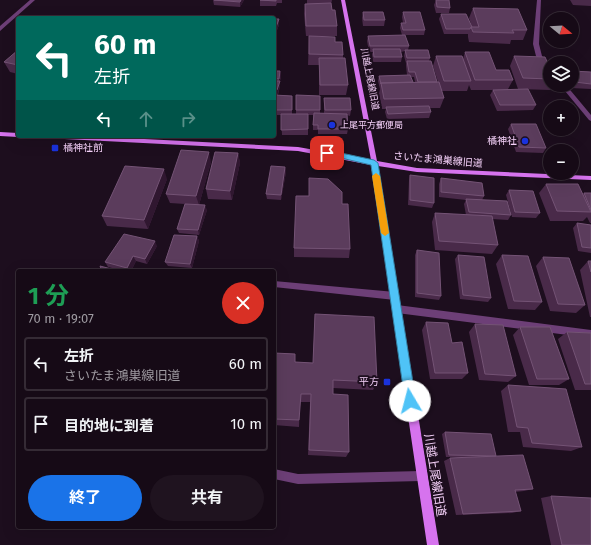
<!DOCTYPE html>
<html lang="ja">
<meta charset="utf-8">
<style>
body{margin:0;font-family:"Fira Sans","Noto Sans JP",sans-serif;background:#1f131f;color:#f1f3f6;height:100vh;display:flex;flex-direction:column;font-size:15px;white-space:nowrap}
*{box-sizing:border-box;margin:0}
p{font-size:13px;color:#9e9aa1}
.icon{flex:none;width:22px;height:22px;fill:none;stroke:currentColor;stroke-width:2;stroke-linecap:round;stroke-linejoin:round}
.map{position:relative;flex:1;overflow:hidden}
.panel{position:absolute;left:16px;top:269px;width:260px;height:260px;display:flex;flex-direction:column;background:#160a16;border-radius:4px;box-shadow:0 4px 16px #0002,0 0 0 1px #352b35}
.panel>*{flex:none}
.hud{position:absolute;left:16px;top:16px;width:260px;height:122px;border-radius:4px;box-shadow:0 4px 16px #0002,0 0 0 1px #352b35;background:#00695c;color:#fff;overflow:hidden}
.needle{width:26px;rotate:108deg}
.buttons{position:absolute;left:543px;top:12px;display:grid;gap:8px}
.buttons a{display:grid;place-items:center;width:36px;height:36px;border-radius:50%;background:#160a16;box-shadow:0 4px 16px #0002,0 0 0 1px #352b35;font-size:20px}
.pin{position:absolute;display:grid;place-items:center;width:34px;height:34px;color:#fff;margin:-17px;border-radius:8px;box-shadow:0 2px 6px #0006}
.me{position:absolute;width:44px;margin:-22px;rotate:352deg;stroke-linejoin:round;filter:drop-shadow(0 0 3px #0008)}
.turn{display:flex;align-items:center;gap:14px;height:84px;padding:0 12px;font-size:18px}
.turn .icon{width:52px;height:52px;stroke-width:2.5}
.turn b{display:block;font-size:28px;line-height:34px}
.lanes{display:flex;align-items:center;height:38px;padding:0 12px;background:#0003;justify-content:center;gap:20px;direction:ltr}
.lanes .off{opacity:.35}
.round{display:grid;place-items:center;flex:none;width:42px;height:42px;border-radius:21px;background:#1f131f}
.overview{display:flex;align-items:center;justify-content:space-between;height:68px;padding:0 12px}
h1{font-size:24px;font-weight:700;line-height:30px;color:#1e9e55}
.button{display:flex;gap:8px;margin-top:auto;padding:8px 12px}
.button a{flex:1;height:46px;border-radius:24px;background:#1a73e8;color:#fff;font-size:16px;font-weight:700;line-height:46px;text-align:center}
.button a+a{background:#1f131f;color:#f1f3f6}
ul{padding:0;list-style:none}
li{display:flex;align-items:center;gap:12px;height:54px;margin:0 8px 6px;padding:0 4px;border:2px solid #352b35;border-radius:4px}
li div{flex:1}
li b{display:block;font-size:15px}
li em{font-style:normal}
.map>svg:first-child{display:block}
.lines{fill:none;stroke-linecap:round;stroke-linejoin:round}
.lane{fill:#6d3f77;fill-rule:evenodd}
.street{fill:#6d3f77;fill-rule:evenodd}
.secondary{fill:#d673ee;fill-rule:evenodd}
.wall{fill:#492a49;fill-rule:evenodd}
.shaded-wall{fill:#301730}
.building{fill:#5b3c5c;stroke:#745375}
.route{fill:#4fc3f7;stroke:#337fa1}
.slow{fill:#f59e0b}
.poi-dot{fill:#1a32dc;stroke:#1d0e1e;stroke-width:1.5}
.labels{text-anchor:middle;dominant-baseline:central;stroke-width:4;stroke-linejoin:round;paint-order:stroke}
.far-street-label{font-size:9px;fill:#f5d1f9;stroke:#1d0e1e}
.far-poi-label{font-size:9px;fill:#f5d1f9;stroke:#1d0e1e;text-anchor:start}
.poi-label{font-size:10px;fill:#f5d1f9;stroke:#1d0e1e;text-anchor:end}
.street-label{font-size:10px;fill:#f5d1f9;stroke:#1d0e1e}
.near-street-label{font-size:12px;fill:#f5d1f9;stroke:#1d0e1e}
</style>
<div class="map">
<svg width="591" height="545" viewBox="0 0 591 545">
<rect width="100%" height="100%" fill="#1d0e1e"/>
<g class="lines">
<!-- lane -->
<path class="lane" d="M274,281l121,11 3,1 1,3 -1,3 -3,1 -121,-13z
M274,469l24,5 123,-3 4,1 1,4 -1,4 -4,1 -123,3 -24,-5z"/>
<!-- street -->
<path class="street" d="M30,0h5l-35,31v-5z
M537,0h4l-2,44 3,12 8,10v5l-2,-1 -12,-14 -3,-12z
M560,85h6l25,30v6l-2,-1z
M397,305l194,25v8l-194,-25 -3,-1 -1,-3 1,-3z"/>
<!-- secondary -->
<path class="secondary" d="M341,0h4l32,161 40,7 174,8v4l-174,-8 -39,-6 61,379h-12l-56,-380 -73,-14 -253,-13 -3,-2h44l212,11 73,13z
M0,132l18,1v3h3l-3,1 -18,-1z"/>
</g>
<!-- wall -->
<path class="wall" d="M213,0h31l-4,7 -26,-2z
M260,0h22v3h-5l-1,3h-16z
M307,0h25l-1,5 1,5 5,16v10h-21l19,6 8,13v3l5,27 -2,10h-27v-30h-11l1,-29h-3l-2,-22 1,-10h2z
M436,0l14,8 -1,5h-13l-2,-8z
M570,0h21v6l-18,-1z
M473,8l54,22 -4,10h-12l-1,4 -41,-2 -1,-5v-3h-24l-5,-15 2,-5 31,13 -3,-9z
M363,12l22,8 -1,6h-21l-1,-8z
M403,12l22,18 -1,5h-19l4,11 -1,4 22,8 -1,3 8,21h1l-5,-16 3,-10 27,3 2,-7 48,28 -5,9 28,16 -3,5 -36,1 -7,-16 3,-5h-22l-2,-5 -2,6h-26l3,7 -4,10h-10l1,4 -2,6 -42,1 -2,-7 1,-3h-4l-3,-16 1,-4 -2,-8 1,-5 28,-1 -1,-9v-3l-2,-7 1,-5 -4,1 1,5 -1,5h-28l-1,-8 1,-2h-4l-2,-11 1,-5 34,-1 -2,-7 1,-5h2l-1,-6zM411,77h3l1,5h-2z
M274,19h5v6l-4,10h-1z
M18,50v24l-8,-2 -6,-10z
M514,56l36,12v17h2l-2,5 -32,-1 -8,-23z
M274,71h6l1,6 -1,4v5l-2,9 14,1v18h4v-19l24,1v17h4v-15l27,12 -1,6 -3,-1 1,14 -1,5h-29v-4h-5v-15h-5v20h-26l-1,-20h-7z
M572,71l19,1v17l-20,-1 -1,-3h2z
M511,124l35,24 -3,5 -27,-1 -8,-23z
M238,153l2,10 -8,37 -24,-1 -2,-10z
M211,162l-12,43 8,5 -8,25 -20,-2 -2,-4 8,-25 -15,-1 -4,-9z
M285,167l1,5 -5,28 -14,-1 -1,-5z
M410,175l24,28 -2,5 -24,-3 1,-25z
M441,178l43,18 -2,4 29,15 -3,5 -16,-1 6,26 -6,9 -57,-4 -3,-28 3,-9 31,2 -2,-11 2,-4 -27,-3v-13z
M167,179l-19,50 -41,-3 -5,-10z
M546,184l37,10 1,-1h7v30h-1l-3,-6 -4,4h-33l-11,-28z
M509,190l31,23 -4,5 -24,-1 -6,-22z
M308,196l34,8 8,45 -1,9 -55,-1v-9z
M577,223l14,2v28l-13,-2 -5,-23z
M197,236l2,5 -7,27 -24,-2 -3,-4z
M157,246l-10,18 -11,-3 -5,10h-7l-16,-4 -3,-5z
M417,250l24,46 -2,4 -24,-3v-42z
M458,255l33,43 -3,4 -28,-3 -5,-40z
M502,255l40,47 -7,8 -27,-1 -12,-45z
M543,257l42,48 -9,8 -26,-2 -14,-45z
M588,261h3v56h-1l-10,-47z
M315,314l62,68 -4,8 -40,-2v6l16,58 -3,5 -38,-2 2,-53h-10l-1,25 -25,-2v-72l21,1v8l18,1z
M426,322l26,21 16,30 -6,6h-32l-8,-49z
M475,324l41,52 -8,6 -29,-2 -10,-48z
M520,327l49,52 -10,6h-30l-16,-50z
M567,332l24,1v57h-16l-17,-51z
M508,385l74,62 -11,4 -48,-4 -3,-15h-12l-7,-41z
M445,432l51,24 37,33 -9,2 -9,1 6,19 -9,2 -56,2 -12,-54 6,-3 15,-1h-19l-4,-23z
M551,496l40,49h-40l-10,-47z"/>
<!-- shaded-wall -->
<path class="shaded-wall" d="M241,0h3l-4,7v-5z
M279,19v6l-4,10v-5z
M280,71l1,6 -2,7v-5z
M280,81v5l-3,10v-6z
M209,152l2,10 -12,43 -3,-9z
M238,153l2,10 -8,37 -2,-9z
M285,167l1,5 -5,28v-5z
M164,169l3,10 -19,50 -4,-9z
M205,205l2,5 -8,25 -1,-5z
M197,236l2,5 -7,27 -2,-4z
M155,241l2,5 -10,18 -2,-5z
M133,256l3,5 -5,10h-2l-2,-3z"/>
<!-- building -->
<path class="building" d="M214,0h27l-1,2z
M260,0h16v1z
M436,0h13l1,8 -13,-1z
M331,3l1,7h3l2,16h-31l-1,-22z
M473,8l45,1 9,21h-15l2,3 -41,-1 -2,-5h8z
M363,12h20l2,8h-21z
M403,12h17l5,18h-22l-2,-7h5z
M441,14h25l6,13h-1l-1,2h-24z
M274,19h5l-4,11h-1z
M405,35l4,11h-39l-2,-10z
M309,36l26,1v5h7l1,13 -34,-1z
M373,49h27l2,8h-28z
M18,50v15l-14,-3z
M405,50h23l2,8h-23z
M465,52h24l7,18h13l4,10h-38z
M436,56h26l9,25h-27z
M514,56l31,1 5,11v11l-27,-1z
M319,58h26l3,27h-28z
M407,61h24l6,21h-19l-3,-10h-6z
M274,71h6l-1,8 -5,-1z
M572,71l19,1v12l-16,-2 -3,-7z
M410,75l3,7 -32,1v1l-2,-8z
M274,81h6l-3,9h-3z
M439,82l5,16 -60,1 -3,-16z
M528,89l8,16h-36l-7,-15z
M274,95l18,1v14h-18z
M296,95l24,1v14h-24z
M324,98h26l1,12h-26z
M429,106l2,6 -43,2 -2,-7z
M314,113l33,1 1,15h-30v-4h-5z
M281,114h27v15l-27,1z
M511,124h25l10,24 -27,-1z
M181,150l28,2 -13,44 -30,-2z
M215,152l23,1 -8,38 -24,-2z
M125,166l39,3 -20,51 -42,-4z
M271,166l14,1 -4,28 -15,-1z
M410,175l24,3v25l-24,-3z
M309,178l19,1 14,13v12h6l2,45 -56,-1 2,-52h13z
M441,178l41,5 2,13 -43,-4z
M546,184h32l13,28 -34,-1z
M509,190l24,1 7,22 -25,-1z
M584,193h7v17z
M466,199l41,2 4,14 -42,-3z
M185,204l20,1 -7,25 -21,-1z
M435,213l57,3 6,29 -59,-4z
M577,223l14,2v23l-9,-1z
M124,234l31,7 -10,18 -12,-3 -6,12 -22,-6z
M174,235l23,1 -7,28 -25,-2z
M417,250l22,3 2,43 -24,-3z
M458,255l26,2 7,41 -28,-3z
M502,255l26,1 14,46 -28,-1z
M543,257l26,1 16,47 -27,-1z
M588,261h3v11z
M100,266l19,5h-17z
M315,314l59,3 3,65 -44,-2v14l15,1 1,57 -40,-2 2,-56h-10l-2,26 -25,-1v-66l21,1v8l18,1z
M426,322l22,1 4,20 10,-1 6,31h-33z
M475,324l28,1 13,51 -31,-2z
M520,327h30l19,52h-32z
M567,332l24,1v51h-6z
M508,385l58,4 16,58 -50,-4 -4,-15 -11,-1z
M445,432l46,2 5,22 -47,-1z
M523,455l10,34 -18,1 6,21 -58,3 -13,-56z
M551,496l40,2v47h-29z"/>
<!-- route -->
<path class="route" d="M327,150l47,10 4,3 38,238 -2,4 -4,1 -4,-1 -1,-4 -34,-236 -47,-11 -1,-1z"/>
<!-- slow -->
<path class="slow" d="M376,173l4,3 9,57 -4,3 -4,-3 -9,-57z"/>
<!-- markers -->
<g class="poi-dot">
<circle cx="332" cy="125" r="4"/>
<circle cx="525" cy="141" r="4"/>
<rect x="51" y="144" width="8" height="8" rx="2"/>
<rect x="383" y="378" width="8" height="8" rx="2"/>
</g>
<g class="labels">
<!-- far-street labels -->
<g class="far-street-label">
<text transform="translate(370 79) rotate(79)">川越上尾線旧道</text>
</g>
<!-- far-poi labels -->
<g class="far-poi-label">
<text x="340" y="125">上尾平方郵便局</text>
</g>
<!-- poi labels -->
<g class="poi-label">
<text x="517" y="141">橘神社</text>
<text x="63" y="148" text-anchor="start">橘神社前</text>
<text x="379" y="382">平方</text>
</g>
<!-- street labels -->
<g class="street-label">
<text transform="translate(438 160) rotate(5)">さいたま鴻巣線旧道</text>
</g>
<!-- near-street labels -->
<g class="near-street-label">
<text transform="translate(435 475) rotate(81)">川越上尾線旧道</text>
</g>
</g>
</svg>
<div class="buttons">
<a><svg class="needle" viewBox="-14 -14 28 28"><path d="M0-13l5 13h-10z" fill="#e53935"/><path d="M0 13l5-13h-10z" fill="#9e9aa1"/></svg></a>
<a><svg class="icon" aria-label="layers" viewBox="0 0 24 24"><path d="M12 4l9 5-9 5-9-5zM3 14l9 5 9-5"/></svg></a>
<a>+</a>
<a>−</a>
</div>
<div class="pin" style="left:327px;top:153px;background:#d93025"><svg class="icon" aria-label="arrive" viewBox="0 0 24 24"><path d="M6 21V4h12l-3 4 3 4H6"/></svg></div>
<svg class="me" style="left:410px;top:401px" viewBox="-20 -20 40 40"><circle r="19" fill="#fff"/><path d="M0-13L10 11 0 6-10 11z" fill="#4fc3f7"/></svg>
<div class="hud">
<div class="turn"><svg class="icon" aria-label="left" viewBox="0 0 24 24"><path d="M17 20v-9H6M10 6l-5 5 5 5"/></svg><div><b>60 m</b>左折</div></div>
<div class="lanes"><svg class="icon" aria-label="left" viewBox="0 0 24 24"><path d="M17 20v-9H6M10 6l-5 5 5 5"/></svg><svg class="icon off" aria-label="ahead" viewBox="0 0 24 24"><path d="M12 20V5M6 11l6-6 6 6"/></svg><svg class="icon off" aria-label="right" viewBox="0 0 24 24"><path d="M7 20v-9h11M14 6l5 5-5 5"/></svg></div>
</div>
<section class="panel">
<div class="overview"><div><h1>1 分</h1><p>70 m · 19:07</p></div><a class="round" style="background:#d93025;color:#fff"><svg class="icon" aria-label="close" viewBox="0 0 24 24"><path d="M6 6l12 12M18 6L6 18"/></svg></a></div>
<ul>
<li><svg class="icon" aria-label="left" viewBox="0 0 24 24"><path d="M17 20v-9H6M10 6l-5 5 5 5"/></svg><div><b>左折</b><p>さいたま鴻巣線旧道</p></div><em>60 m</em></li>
<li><svg class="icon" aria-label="arrive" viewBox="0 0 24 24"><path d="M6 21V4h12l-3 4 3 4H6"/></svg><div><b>目的地に到着</b></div><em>10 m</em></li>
</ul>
<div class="button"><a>終了</a><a>共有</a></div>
</section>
</div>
